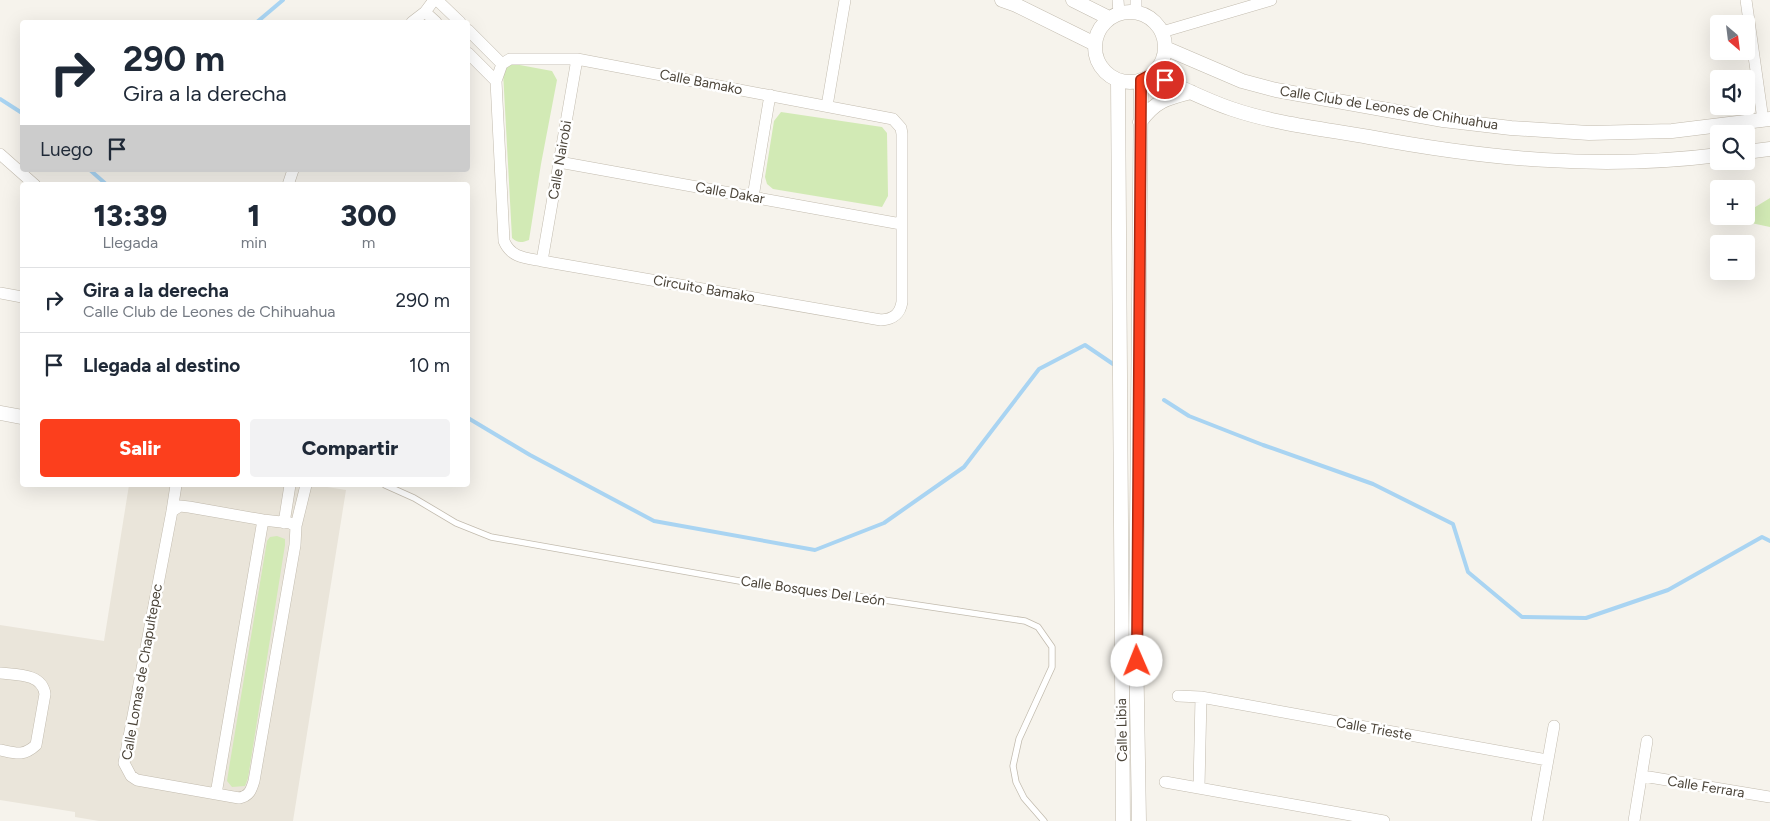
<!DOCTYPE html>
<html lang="es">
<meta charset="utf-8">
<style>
body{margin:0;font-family:Figtree,sans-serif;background:#f2f2f3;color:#1f2937;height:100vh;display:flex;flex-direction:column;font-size:19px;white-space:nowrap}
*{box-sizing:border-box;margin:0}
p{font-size:16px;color:#747a83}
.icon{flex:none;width:28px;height:28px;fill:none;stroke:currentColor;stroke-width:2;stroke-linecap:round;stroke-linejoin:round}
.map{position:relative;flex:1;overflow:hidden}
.drawer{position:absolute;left:20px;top:182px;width:450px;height:305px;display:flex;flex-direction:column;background:#fff;border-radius:5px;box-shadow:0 5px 20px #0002}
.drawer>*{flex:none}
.banner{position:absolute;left:20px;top:20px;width:450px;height:152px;border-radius:5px;box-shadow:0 5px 20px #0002;background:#fff;color:#1f2937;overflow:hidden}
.needle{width:32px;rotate:152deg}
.fabs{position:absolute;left:1710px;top:15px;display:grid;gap:10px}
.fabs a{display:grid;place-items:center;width:45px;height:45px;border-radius:5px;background:#fff;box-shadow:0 5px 20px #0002;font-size:25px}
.pin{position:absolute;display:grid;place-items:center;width:42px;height:42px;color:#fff;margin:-21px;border:2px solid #fff;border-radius:50%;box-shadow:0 1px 5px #0007}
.me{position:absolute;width:55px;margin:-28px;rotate:359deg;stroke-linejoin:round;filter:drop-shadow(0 0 4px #0008)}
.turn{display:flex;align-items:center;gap:18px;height:105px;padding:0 20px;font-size:22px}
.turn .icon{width:65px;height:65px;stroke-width:2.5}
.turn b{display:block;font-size:35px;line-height:42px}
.then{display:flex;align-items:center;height:48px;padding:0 20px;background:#0003;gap:10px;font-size:19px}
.eta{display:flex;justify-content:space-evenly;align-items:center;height:85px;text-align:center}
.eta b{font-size:30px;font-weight:800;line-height:35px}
.action{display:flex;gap:10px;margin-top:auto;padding:10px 20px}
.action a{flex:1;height:58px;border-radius:5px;background:#fc3f1d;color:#fff;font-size:20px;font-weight:800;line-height:58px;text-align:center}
.action a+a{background:#f2f2f3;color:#1f2937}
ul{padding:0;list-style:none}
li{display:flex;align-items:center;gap:15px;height:65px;padding:0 20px;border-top:1px solid #e0e1e3}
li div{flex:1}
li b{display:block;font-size:19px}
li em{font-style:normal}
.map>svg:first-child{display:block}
.residential{fill:#eae5da}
.green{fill:#d2eab5}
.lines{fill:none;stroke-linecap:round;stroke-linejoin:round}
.stream{stroke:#a9d4f2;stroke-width:4}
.service-casing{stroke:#c2bbae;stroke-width:7}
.minor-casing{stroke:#c2bbae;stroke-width:12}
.tertiary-casing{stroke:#c2bbae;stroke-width:15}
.service{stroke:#fff;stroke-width:5.5}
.minor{stroke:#fff;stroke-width:11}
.tertiary{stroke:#fff;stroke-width:14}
.route-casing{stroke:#a42913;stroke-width:12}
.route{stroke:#fc3f1d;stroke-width:9}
.labels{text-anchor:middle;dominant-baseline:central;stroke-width:5;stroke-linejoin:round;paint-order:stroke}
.street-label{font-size:14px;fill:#4b4439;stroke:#fff}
</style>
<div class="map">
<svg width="1770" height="821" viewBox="0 0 1770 821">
<rect width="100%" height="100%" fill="#f6f3ec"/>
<!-- residential -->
<path class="residential" d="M129,485h186l31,5 -53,331h-194l-24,-4v-5l-75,-12v-175l104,16z"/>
<!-- green -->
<path class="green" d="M509,63l43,8 5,9 -16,84 -12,76c-7,3 -12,3 -17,-2l-9,-166z
M781,112l101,15 5,6 1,63 -6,11 -109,-18 -6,-5 -2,-7 9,-56z
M1770,198v29l-19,-4 1,-14z
M270,537l7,-1 8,3v6l-37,233 -3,8 -13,1 -5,-6 2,-13 38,-227z"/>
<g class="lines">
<!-- stream -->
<path class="stream" d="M257,22l26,-22
M0,99l22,14
M90,170l17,15
M1164,400l25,16 74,29 110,39 80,40 15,48 54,45 64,1 82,-28 94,-53 8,4
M468,418l62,37 124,66 161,29 69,-27 80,-56 75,-98 46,-24 28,19"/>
<!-- service casing -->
<g class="service-casing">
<path id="service" d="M385,485l29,13 42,25 35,14 282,50 91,10 161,24 13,6 14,20v20l-33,72 -6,27 3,16 8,16 20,23"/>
</g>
<!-- minor casing -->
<g class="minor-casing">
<path id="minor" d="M437,0l23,22
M1118,0l1,13
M1136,0v12
M1746,0l17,120
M425,12l11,10
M412,22l13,-10 9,-12
M468,30l34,34
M1162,32l109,-32
M468,53l28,28
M510,59h67l316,60 8,9 1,6v168c-2,12 -8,17 -21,18l-339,-59c-16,-3 -31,-3 -38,-20l-8,-160 6,-17z
M827,106l18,-106
M0,154l35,31
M559,162l342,62
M288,185l5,-15
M753,197l17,-102
M542,261l35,-202
M0,293l22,4
M172,511l8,-5 9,1 74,13 27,3 6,3 -1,19 -41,236c-3,10 -5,15 -15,17l-102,-18 -6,-4 -7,-13 48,-252 4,-26
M284,523l6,-38
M296,526l10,-41
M0,673c16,2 42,0 45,21l-9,51c-13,12 -21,8 -36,5
M1178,696l23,1 346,63
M1643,776l127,21
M1165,782l219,39
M1199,787l2,-90
M216,794l47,-274
M1537,821l17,-95
M1634,821l13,-80"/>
</g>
<!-- tertiary casing -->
<g class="tertiary-casing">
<path id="tertiary" d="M1002,0l14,5 79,39
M1073,0l36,18
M1095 47a35 35 0 1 1 70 0a35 35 0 1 1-70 0Z
M1165,48l77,33 34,9 167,30 68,8 78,5 83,-2 98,-12
M1152,74c26,12 53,26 80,35 44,15 92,20 137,28 117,22 231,33 350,18
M1118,80l5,741
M1140,122c15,-21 27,-24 51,-30
M1746,152l24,-3
M0,413l22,4
M1139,821l-3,-180 5,-561"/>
</g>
<!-- service -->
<use href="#service" class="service"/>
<!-- minor -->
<use href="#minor" class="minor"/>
<!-- tertiary -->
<use href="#tertiary" class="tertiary"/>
</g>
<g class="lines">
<!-- route casing -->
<g class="route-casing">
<path id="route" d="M1137,661l4,-581 11,-6 13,6"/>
</g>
<!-- route -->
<use href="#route" class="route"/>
</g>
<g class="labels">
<!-- street labels -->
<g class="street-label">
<text transform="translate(701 82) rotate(11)">Calle Bamako</text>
<text transform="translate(1389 108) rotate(9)">Calle Club de Leones de Chihuahua</text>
<text transform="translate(560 160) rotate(-80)">Calle Nairobi</text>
<text transform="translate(730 193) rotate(10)">Calle Dakar</text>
<text transform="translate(704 289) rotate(10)">Circuito Bamako</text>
<text transform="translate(813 591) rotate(8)">Calle Bosques Del León</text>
<text transform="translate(142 672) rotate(-80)">Calle Lomas de Chapultepec</text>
<text transform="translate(1374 729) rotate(10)">Calle Trieste</text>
<text transform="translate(1122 730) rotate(-91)">Calle Libia</text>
<text transform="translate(1706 787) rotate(9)">Calle Ferrara</text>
</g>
</g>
</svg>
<div class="fabs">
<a><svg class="needle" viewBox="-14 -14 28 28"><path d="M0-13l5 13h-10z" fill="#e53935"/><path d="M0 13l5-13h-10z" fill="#747a83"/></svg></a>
<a><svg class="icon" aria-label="sound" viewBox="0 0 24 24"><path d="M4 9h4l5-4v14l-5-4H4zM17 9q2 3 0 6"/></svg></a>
<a><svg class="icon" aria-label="search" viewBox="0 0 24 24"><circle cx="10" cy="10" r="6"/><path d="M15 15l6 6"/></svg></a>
<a>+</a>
<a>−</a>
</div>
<div class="pin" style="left:1165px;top:80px;background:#d93025"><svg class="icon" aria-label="arrive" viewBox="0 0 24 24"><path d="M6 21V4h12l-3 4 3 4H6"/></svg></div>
<svg class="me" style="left:1137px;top:661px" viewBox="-20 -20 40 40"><circle r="19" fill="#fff"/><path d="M0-13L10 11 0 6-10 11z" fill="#fc3f1d"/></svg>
<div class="banner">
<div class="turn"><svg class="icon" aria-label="right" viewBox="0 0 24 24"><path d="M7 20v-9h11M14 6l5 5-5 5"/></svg><div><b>290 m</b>Gira a la derecha</div></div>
<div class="then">Luego<svg class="icon" aria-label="arrive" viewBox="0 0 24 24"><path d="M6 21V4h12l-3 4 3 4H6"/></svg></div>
</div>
<section class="drawer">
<div class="eta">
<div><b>13:39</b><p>Llegada</p></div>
<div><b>1</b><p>min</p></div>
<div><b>300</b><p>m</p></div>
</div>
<ul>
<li><svg class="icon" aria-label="right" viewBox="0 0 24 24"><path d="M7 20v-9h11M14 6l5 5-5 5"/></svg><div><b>Gira a la derecha</b><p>Calle Club de Leones de Chihuahua</p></div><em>290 m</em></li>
<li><svg class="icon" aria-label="arrive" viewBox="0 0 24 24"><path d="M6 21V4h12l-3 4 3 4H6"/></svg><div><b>Llegada al destino</b></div><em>10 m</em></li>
</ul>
<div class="action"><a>Salir</a><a>Compartir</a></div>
</section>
</div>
